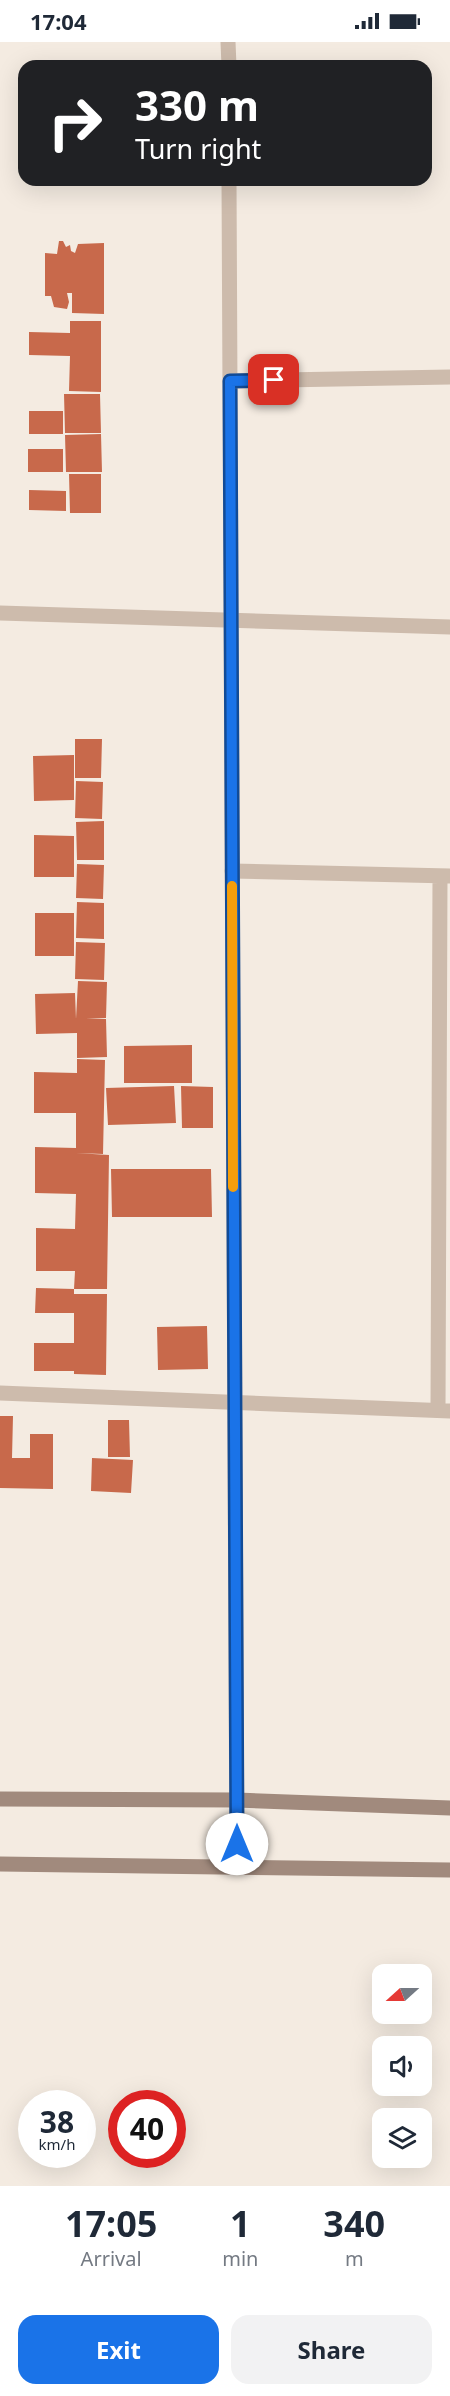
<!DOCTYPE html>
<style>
body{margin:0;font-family:"Noto Sans",sans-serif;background:#f2f2f3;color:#1f2937;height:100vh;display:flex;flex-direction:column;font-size:22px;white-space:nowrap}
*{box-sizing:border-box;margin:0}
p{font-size:20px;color:#747a83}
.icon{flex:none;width:33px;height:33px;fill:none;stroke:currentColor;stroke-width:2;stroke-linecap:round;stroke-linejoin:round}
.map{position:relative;height:2144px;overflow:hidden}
.sheet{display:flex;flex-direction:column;background:#fff;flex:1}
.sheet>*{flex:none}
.top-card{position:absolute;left:18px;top:18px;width:414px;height:126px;border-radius:18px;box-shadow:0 6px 24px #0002;background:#202124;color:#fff;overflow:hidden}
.needle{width:39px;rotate:249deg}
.tools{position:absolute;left:372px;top:1922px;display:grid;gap:12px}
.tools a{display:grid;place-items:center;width:60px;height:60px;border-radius:12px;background:#fff;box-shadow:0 6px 24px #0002;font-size:30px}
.speed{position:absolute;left:18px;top:2048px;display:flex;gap:12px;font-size:30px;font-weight:700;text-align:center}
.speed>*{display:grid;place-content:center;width:78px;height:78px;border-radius:50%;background:#fff;box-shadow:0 6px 24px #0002;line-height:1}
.speed small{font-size:15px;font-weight:400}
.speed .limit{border:9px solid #d22;background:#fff;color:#111}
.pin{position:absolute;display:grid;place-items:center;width:51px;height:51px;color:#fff;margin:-26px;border-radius:12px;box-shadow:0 3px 9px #0006}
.me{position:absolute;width:66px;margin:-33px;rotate:0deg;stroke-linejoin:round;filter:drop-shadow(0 0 4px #0008)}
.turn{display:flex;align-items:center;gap:21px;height:126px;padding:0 18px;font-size:27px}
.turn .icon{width:78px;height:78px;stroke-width:2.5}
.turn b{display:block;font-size:42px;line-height:51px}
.eta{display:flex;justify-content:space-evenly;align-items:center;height:102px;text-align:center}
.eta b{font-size:36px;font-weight:700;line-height:42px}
.button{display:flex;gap:12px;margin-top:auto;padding:12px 18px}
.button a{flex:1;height:69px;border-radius:18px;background:#1a73e8;color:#fff;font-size:24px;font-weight:700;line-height:69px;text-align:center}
.button a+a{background:#f2f2f3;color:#1f2937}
.status{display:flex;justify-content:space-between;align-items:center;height:42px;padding:0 30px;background:#fff;direction:ltr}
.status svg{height:16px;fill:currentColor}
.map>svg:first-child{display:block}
.building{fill:#c8694b}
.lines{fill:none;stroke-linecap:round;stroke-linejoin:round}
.minor{stroke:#cdbbac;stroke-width:15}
.tertiary{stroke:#cdbbac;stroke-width:15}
.secondary{stroke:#a18a7d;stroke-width:15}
.route-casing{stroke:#114b97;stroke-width:15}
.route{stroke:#1a73e8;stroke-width:10}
.slow{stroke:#f59e0b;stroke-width:10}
</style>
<div class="status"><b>17:04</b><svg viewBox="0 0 49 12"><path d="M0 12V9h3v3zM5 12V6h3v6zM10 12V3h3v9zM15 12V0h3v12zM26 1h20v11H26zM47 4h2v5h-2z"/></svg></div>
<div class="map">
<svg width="450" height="2144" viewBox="0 0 450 2144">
<rect width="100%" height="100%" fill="#f4ebe1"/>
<!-- building -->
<path class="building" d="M59,199h4l3,6 4,-2 1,6 4,2 3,-9 26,-1v71l-32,-1v-20h-5l2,9 -2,7 -13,-2 -3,-11h-6v-43l12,1z
M70,279h31v71l-32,-1 1,-35 -41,-1v-23l41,1z
M64,352h36l1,39h-36z
M29,369h34v23h-34z
M101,392l1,38h-36l-1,-37z
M28,407h35v23h-35z
M69,432h32v39h-31z
M29,448l37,1v20l-37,-1z
M75,697h27l-1,39h-26z
M74,713v45l-40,1 -1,-45z
M76,739l27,1 -1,37 -27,-1z
M104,779v39h-27l-1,-38z
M34,793l40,1v41h-40z
M77,822l27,1 -1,34 -27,-1z
M77,860l27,1v36l-28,-1z
M35,871h39v43h-39z
M76,900l29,1 -1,37 -29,-1z
M78,939l29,1 -1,36 -20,1h20l1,38 -30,1v-25l-41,1 -1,-40 40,-1 1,26z
M192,1003v38h-68v-37z
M77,1017l28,1 -2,94 -27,-1 33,2 -2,134h-33l1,-18h-39v-43l39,1 1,-35 -41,-1v-46l41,1v-35h-42v-41l43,1z
M174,1044l2,37 -68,2 -2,-37z
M181,1044l32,1v41h-31z
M111,1127h100l1,48h-100z
M36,1246l38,1v5h33l-1,81 -32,-1v-3h-40v-28h40v-30h-39z
M207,1284l1,43 -50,1 -1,-43z
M0,1374h13l-1,42h18v-24h23v55l-53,-1z
M108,1378h21l1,37h-22z
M92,1416l41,2 -2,33 -40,-2z"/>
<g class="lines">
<!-- minor -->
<path class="minor" d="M230,339l220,-4
M232,829l218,5
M0,1351l450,18
M438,1368l2,-534"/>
<!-- tertiary -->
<path class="tertiary" d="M228,0l1,24
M229,138l8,1686
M0,571l450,14"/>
<!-- secondary -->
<path class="secondary" d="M0,1757l237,1 213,8
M0,1822l450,6"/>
</g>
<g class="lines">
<!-- route casing -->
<g class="route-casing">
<path id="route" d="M237,1802l-7,-1463 44,-1"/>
</g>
<!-- route -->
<use href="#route" class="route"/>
<!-- slow -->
<path class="slow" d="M232,844l1,301"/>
</g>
</svg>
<div class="tools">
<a><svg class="needle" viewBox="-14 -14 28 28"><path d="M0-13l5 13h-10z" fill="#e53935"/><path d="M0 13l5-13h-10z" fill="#747a83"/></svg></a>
<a><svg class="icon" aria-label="sound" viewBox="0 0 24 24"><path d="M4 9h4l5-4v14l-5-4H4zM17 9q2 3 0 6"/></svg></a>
<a><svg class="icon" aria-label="layers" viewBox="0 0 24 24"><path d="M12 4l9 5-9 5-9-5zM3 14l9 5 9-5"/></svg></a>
</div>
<div class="speed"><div>38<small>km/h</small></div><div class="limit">40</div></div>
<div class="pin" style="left:274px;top:338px;background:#d93025"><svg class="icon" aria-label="arrive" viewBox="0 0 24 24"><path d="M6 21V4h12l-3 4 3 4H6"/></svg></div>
<svg class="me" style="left:237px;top:1802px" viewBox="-20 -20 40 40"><circle r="19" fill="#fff"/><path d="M0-13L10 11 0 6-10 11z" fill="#1a73e8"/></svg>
<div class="top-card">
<div class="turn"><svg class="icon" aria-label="right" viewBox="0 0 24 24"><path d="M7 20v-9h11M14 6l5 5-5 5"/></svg><div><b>330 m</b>Turn right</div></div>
</div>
</div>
<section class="sheet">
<div class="eta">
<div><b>17:05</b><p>Arrival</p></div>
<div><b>1</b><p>min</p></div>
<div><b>340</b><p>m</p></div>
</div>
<div class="button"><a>Exit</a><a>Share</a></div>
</section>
